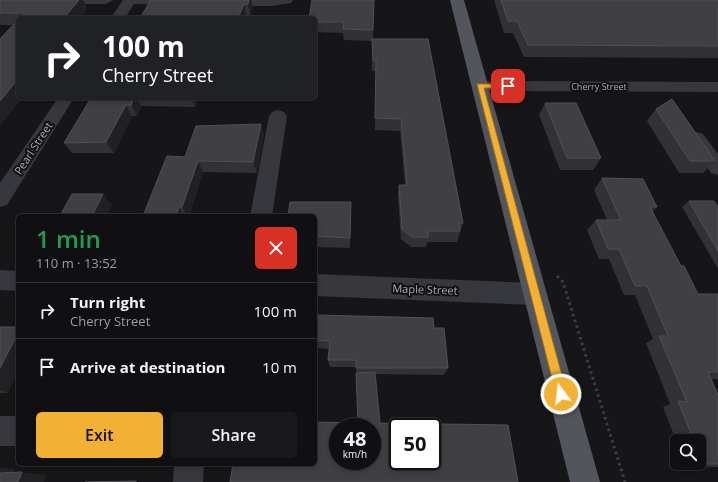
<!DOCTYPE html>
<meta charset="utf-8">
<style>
body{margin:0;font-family:"Open Sans",sans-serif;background:#19191b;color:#f1f3f6;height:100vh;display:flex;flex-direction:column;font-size:15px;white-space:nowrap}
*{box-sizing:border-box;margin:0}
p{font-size:13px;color:#9c9d9f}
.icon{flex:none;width:22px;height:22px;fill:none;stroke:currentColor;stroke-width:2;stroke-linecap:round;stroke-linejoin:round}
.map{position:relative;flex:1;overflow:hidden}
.side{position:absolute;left:16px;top:214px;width:301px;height:252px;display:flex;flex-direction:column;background:#101012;border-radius:6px;box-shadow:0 2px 6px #0003,0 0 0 1px #303032}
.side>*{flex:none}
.guide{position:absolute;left:16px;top:16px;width:301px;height:84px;border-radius:6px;box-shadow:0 2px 6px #0003,0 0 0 1px #303032;background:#202124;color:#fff;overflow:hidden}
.tools{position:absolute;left:670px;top:434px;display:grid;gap:8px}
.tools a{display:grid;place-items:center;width:36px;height:36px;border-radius:6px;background:#101012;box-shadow:0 2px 6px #0003,0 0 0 1px #303032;font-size:20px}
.speed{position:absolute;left:329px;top:418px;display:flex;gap:8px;font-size:20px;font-weight:700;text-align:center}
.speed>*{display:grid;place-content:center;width:52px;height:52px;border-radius:50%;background:#101012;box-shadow:0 2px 6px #0003,0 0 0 1px #303032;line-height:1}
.speed small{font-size:10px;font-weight:400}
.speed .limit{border:2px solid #111;border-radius:6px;background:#fff;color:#111}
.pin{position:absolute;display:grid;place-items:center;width:34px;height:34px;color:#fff;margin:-17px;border-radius:8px;box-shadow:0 2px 6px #0006}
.me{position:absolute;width:44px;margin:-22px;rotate:345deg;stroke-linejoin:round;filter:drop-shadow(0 0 3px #0008)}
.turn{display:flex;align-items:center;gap:14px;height:84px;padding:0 20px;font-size:18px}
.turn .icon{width:52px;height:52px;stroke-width:2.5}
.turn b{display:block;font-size:28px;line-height:34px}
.round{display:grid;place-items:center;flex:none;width:42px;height:42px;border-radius:6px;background:#19191b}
.head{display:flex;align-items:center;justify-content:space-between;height:68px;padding:0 20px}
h1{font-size:24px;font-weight:600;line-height:30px;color:#1e9e55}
.action{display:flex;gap:8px;margin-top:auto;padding:8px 20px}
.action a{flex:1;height:46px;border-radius:6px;background:#f2b134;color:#111;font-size:16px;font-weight:600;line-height:46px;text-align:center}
.action a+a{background:#19191b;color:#f1f3f6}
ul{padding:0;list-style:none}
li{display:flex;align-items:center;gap:12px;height:56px;padding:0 20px;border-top:1px solid #303032}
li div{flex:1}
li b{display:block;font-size:15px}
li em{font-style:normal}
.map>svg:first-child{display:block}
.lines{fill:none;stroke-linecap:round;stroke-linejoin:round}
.path{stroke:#3d3f44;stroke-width:3;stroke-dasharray:2.5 3.5;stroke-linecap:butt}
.minor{fill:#37383d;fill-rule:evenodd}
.major{fill:#53555c;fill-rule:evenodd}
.wall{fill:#323236}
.shaded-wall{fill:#212124}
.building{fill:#3f3f44;stroke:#4f5156;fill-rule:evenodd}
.route{fill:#f2b134;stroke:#9d7322}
.labels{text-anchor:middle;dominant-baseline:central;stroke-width:4;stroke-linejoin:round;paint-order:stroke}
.far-street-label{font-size:9px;fill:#a8adb8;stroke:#111113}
.street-label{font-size:11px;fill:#a8adb8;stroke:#111113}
</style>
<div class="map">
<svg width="718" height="482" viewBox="0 0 718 482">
<rect width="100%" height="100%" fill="#161618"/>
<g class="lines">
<!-- path -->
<path class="path" d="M557,276l6,6 62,200"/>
<!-- minor -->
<path class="minor" d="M0,0h113l-7,4h-106z
M123,0h64l1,1 -7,4 -47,-1 -9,14h-14z
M217,0h76l-2,3 -19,3h-50l-5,-1 -2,-3z
M480,81l238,1v10l-238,-1 -6,-1 -2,-4 2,-4z
M58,98h16l-67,107 -7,2v-24z
M278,110l6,2 3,4 -15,100h-22l19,-100 3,-4z
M697,132l6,2 15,20v21l-7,-2 -23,-35 3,-4z
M0,270l18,1v20l-18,-1z
M315,274l219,9 8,3 4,8 -4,8 -8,3 -219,-9z
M0,416h18v30h-18z
M174,464h30l-1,18h-30z"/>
<!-- major -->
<path class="major" d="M450,0h14l136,482h-30z"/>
</g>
<!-- wall -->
<path class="wall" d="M0,0h83l3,6 -1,1 1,3 -6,8h-62v80h4l-22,27v-86l14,-14h-14z
M151,0h100l2,7 -3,8h-4z
M374,0l-1,39 90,184 -6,19h-30l-1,5h-15l-10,-8 -3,-43 1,-11h6l-5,-54 -25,-1 1,-59h-4v-30l-28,-1 -1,-7 -28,-1v-14z
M494,0h224v58l-194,-1 -11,-24h-9z
M91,98h108l-4,9 -54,-1 -4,10h-5l-18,37h-42l-8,-10z
M545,103l56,55 -8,12h-33l-21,-55z
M656,109l59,52 -12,12h-24l-32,-52z
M261,124l3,11 -7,38 -54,-1 -14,44h-46l42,-59z
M602,178l55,29 -5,5 29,54 17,28h20v85h-7l7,16v72h-28l-2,-4h11v-22h-22v2l-14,-36 7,-3 -24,-61 7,-4 -18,-44h-11l-15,-36h-10l-12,-29 9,-10h11l-13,-30z
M689,201l29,6v60h-1l-35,-60z
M351,202l-1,46 -35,-1v-31z
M315,315l119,13 14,40 -4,7 -69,-1 -17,49 -2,-56h-26l-2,-7 1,-11 -14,-1z
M0,327l8,66h-8z"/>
<!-- shaded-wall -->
<path class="shaded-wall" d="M77,0h6l3,6 -1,1 1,3 -6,8h-16z
M249,0h2l2,7 -3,8 -2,-11z
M244,4l2,11 -1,3h-7z
M18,79v19h4l-22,27v-24z
M134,98h3l4,8 -4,10 -6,-11z
M192,98h7l-4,9z
M126,105l6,11 -18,37 -8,-11z
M261,124l3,11 -7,38 -4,-11z
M198,161l5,11 -14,44h-2l-5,-9z
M103,194l9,11 -5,11h-15z
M351,202v11l-1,35v-10z
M179,207l5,9h-8z
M18,333v39l-10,21 -8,-3v-22z
M0,467l15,2 -3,7 -12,-1z
M22,472l24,3 -2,7h-26z"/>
<!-- building -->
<path class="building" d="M0,0h79l-15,18h-44l5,-5h-25z
M151,0h98l-1,4h-4l-6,14h-98z
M312,0h62l-1,30 -30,-1 1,-7h-29v-4h-6z
M501,0h217v46l-190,-1 -11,-24h-9z
M18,20v59l-18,22v-62z
M372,39h56l35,184h-4l1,8h-32v6h-16l-10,-8 -3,-44h8l-6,-66 -26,-1 1,-58h-3z
M91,98h43l-3,7h-5l-20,37 -42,1z
M672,99l43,62h-25l-34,-52z
M545,103h31l25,55h-34z
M261,124l-8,38 -55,-1 -16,46h-3l-3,9h-33l24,-60 18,1 11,-31z
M602,178l41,1 14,28h-7l31,59h3l14,28h20v78h-10l10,23v69h-11l-5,-13h-3v-10h-5l-16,-40 9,1 -28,-66h9l-21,-50h-12l-16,-37h-11l-12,-29h25z
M72,194h31l-11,22h-32z
M689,201h25l4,6v44z
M290,202h61l-1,36 -35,-2v-20h-27z
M315,315l118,3 1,10h10l4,40h-92v-8h-28l2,-19 -15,-1z
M0,327h18v6l-18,35z
M375,372l5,51 128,2 10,57h-288l3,-18h82v-42l43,1 -2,-50zM338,427h34v34h-34zM398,427h34v34h-34z
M22,472l-4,10h-18v-9z
M136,481v1h-51z"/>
<!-- route -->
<path class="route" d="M477,84h31l4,2 -4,2h-24l83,306 -2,4 -4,1 -4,-1 -1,-4z"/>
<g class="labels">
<!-- far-street labels -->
<g class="far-street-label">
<text x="599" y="86">Cherry Street</text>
</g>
<!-- street labels -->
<g class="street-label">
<text transform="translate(33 148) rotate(-57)">Pearl Street</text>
<text transform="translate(425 289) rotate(2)">Maple Street</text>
</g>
</g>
</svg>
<div class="tools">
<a><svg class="icon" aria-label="search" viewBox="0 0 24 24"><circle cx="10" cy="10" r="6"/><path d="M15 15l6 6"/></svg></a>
</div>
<div class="speed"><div>48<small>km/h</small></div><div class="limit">50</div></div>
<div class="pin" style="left:508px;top:86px;background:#d93025"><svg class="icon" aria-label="arrive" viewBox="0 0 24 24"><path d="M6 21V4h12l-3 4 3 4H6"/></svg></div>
<svg class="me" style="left:561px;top:394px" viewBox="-20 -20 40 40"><circle r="17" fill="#f2b134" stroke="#fff" stroke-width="3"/><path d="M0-11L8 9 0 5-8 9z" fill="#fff"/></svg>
<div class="guide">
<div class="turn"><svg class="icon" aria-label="right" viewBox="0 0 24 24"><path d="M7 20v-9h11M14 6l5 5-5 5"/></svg><div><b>100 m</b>Cherry Street</div></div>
</div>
<section class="side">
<div class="head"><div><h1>1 min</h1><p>110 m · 13:52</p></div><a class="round" style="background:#d93025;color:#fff"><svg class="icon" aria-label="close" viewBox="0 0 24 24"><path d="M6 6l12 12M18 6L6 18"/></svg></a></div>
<ul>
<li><svg class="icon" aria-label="right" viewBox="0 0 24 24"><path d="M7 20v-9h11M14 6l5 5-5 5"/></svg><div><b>Turn right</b><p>Cherry Street</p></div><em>100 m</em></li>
<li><svg class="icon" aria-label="arrive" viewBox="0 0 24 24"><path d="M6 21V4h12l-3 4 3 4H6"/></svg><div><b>Arrive at destination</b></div><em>10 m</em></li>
</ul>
<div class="action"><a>Exit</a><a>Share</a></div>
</section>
</div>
